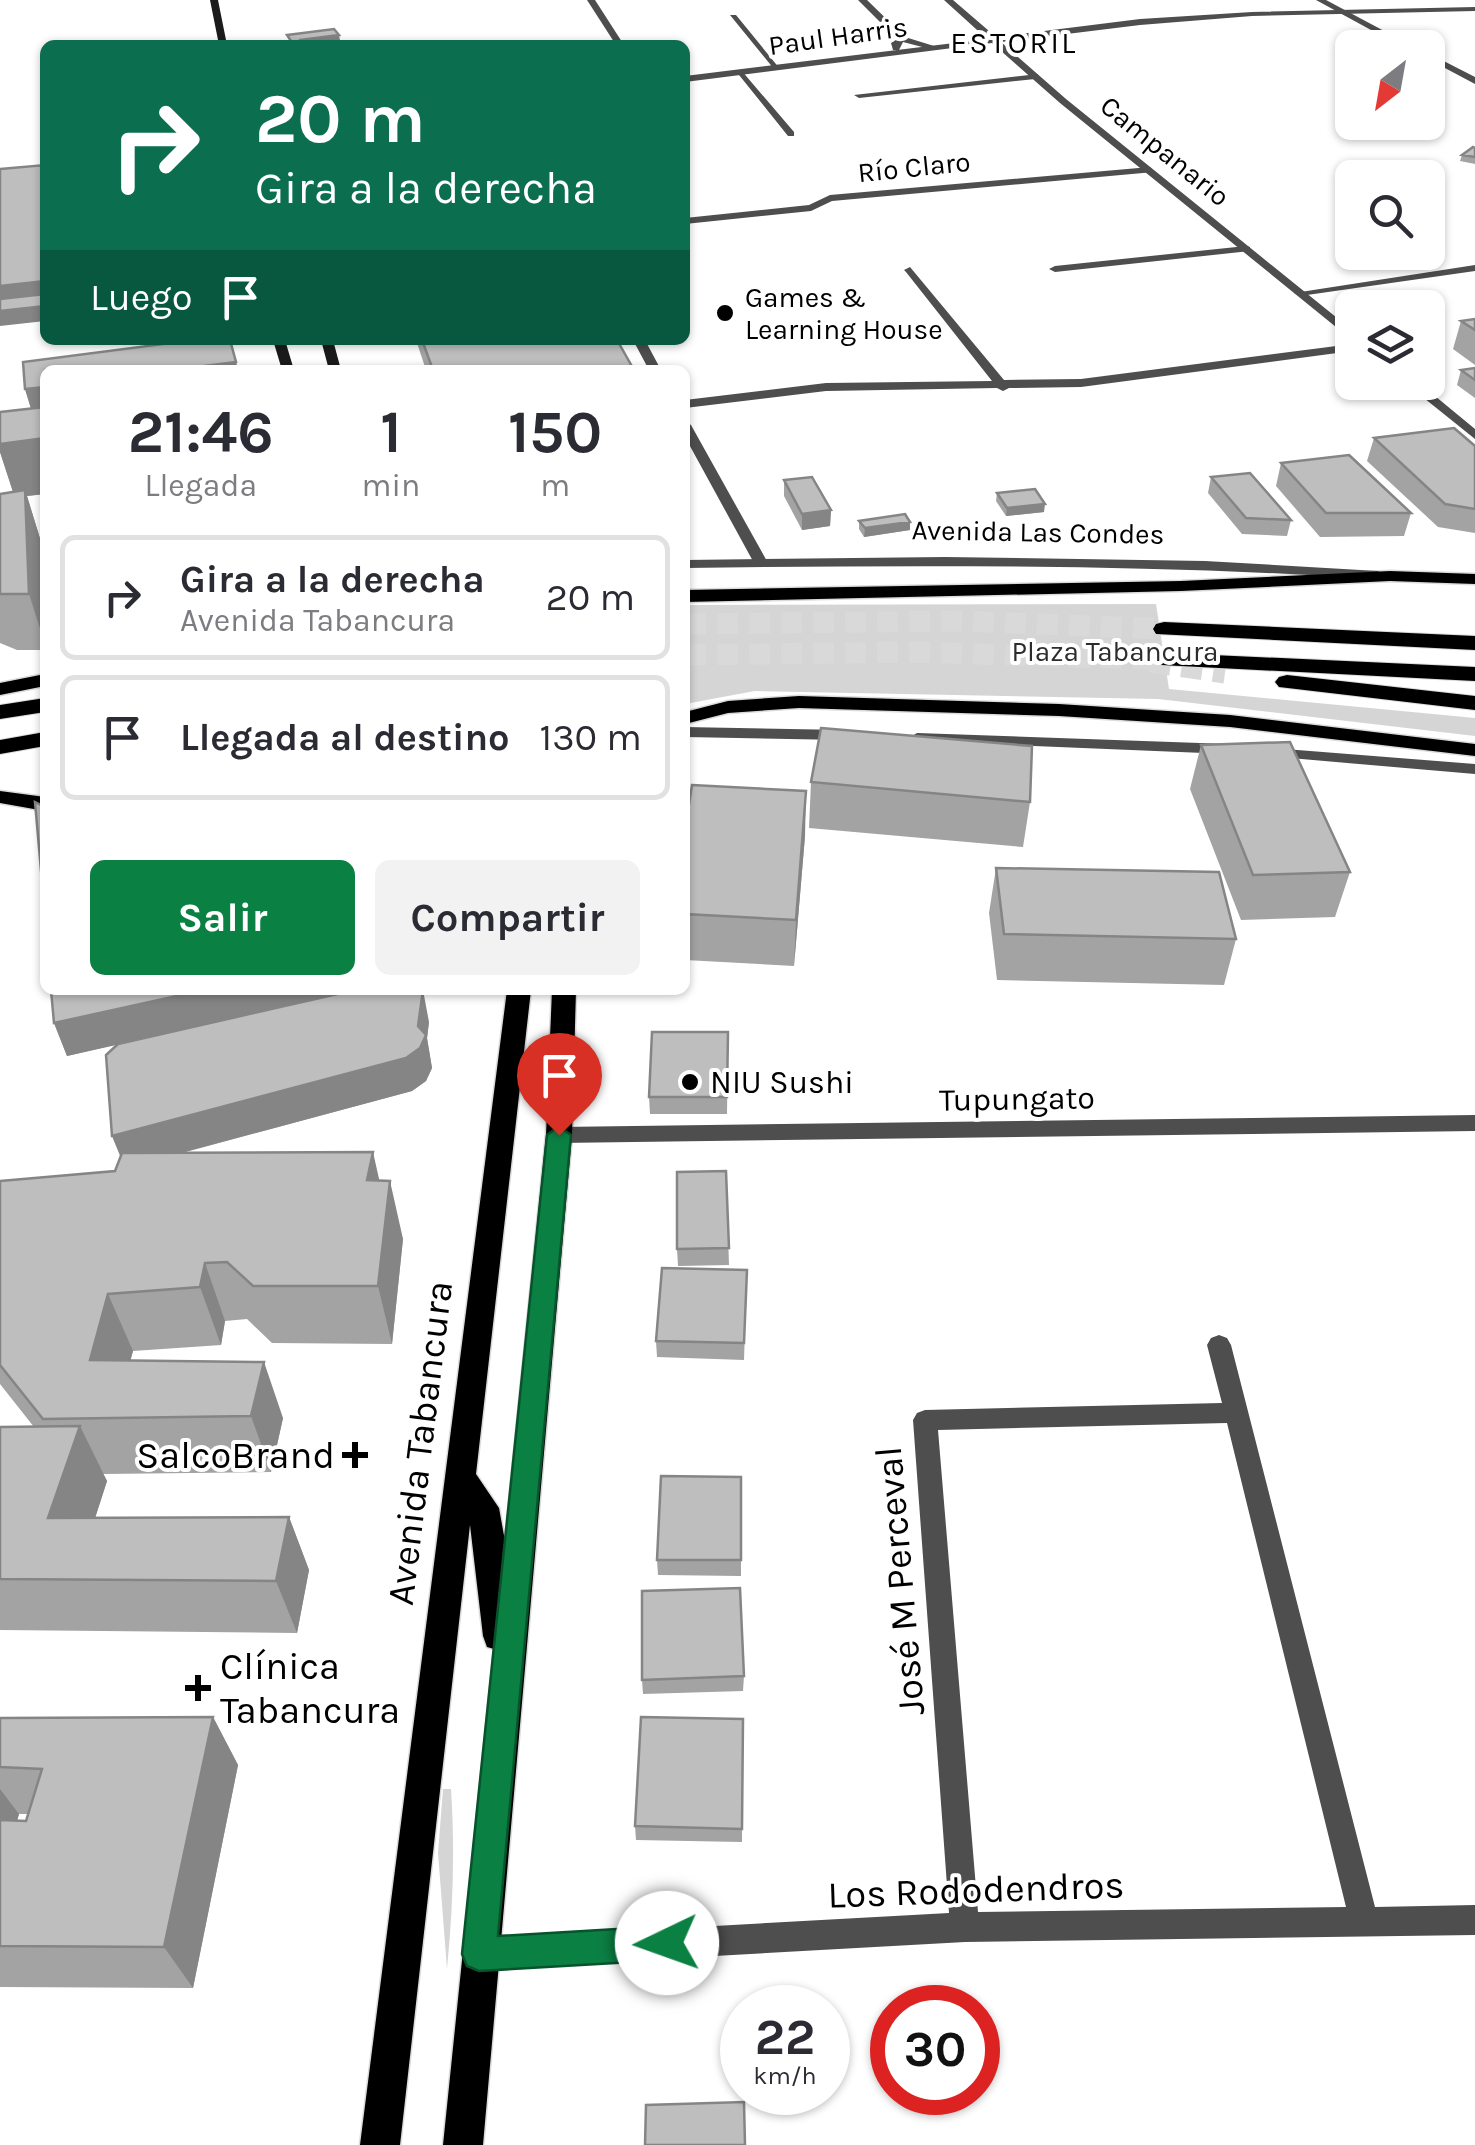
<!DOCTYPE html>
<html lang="es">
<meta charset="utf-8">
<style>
body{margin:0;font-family:Karla,sans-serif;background:#f2f2f3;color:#2b2b33;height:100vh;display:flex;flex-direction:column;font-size:38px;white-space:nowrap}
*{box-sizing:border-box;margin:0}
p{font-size:32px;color:#7c7c81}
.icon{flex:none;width:55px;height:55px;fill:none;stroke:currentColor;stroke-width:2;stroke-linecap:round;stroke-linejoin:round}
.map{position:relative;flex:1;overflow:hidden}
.sheet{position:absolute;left:40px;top:365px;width:650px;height:630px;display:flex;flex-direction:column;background:#fff;border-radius:15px;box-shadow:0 2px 8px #0004}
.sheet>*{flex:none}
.banner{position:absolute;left:40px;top:40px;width:650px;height:305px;border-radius:15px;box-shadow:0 2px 8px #0004;background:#0b6e4f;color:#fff;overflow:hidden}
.needle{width:65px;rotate:211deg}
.fabs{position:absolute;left:1335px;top:30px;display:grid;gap:20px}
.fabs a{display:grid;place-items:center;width:110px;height:110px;border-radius:15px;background:#fff;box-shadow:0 2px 8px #0004;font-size:50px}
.speed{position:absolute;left:720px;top:1985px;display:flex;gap:20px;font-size:50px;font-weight:700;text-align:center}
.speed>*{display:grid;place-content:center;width:130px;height:130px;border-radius:50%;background:#fff;box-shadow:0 2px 8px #0004;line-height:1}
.speed small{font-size:25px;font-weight:400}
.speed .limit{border:15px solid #d22;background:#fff;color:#111}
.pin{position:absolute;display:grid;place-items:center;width:85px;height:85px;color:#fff;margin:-102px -42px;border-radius:50% 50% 50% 0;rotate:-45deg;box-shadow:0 0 10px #0007}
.pin .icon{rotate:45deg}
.me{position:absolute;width:110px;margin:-55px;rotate:267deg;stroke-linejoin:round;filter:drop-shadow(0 0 8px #0008)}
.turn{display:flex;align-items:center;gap:35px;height:210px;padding:0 50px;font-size:45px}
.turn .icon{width:130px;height:130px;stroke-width:2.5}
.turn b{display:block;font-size:70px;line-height:85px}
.then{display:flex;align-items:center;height:95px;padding:0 50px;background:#0003;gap:20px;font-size:38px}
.eta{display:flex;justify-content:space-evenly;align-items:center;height:170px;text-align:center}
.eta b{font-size:60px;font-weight:700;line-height:70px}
.cta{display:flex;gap:20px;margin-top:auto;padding:20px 50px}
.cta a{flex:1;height:115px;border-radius:15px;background:#0b8043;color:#fff;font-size:40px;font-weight:700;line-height:115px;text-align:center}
.cta a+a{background:#f2f2f3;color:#2b2b33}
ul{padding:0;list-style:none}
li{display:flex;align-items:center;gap:30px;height:125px;margin:0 20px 15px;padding:0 30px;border:5px solid #e1e1e2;border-radius:15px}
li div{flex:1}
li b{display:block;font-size:38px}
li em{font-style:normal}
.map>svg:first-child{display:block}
.green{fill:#d5d5d5}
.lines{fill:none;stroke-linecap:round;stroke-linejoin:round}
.motorway-tunnel{stroke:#d9d9d9;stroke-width:21;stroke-dasharray:21 11;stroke-linecap:butt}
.primary-casing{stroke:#dbdbdb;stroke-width:3}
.motorway-casing{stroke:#dbdbdb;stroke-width:2}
.minor{fill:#4e4e4e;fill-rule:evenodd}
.tertiary{fill:#4e4e4e;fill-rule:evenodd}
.secondary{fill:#1b1b1b;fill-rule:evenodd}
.primary{fill:#000;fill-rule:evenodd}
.motorway{fill:#000;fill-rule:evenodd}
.wall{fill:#a3a3a3;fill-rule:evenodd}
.shaded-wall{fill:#858585}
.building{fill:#bebebe;stroke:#858585;stroke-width:2.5}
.route{fill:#0b8043;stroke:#07532c;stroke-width:2.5}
.poi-dot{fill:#000;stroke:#fff;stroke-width:4}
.labels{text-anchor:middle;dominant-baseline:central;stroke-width:8;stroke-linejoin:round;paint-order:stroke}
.far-street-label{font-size:28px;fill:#000;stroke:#fff}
.far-poi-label{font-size:28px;fill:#000;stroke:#fff;text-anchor:start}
.far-park-label{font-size:28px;fill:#2c2c2c;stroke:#fff}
.far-neighbourhood-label{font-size:30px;letter-spacing:2.5px;fill:#000;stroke:#fff}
.poi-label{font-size:32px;fill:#000;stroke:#fff;text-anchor:start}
.street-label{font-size:32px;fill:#000;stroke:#fff}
.near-street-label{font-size:38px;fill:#000;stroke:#fff}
.near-poi-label{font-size:38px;fill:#000;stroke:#fff;text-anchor:end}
</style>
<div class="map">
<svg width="1475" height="2145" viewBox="0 0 1475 2145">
<rect width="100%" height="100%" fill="#fff"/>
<!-- green -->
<path class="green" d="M1156,604l13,85 306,29v18l-317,-37 -403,-8 -70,13v-99z
M443,1789h8c4,61 2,120 -4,180l-9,-116z"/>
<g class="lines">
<!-- motorway-tunnel -->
<path class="motorway-tunnel" d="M685,624l276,-3 203,8
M685,655l234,-3 250,8
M1150,662l75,11"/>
<!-- primary casing -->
<g class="primary-casing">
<path id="primary" d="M1390,571l85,3v10l-85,-3 -209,10 -496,11v-12l496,-9z
M45,674v12l-45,9v-12z
M799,696l260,8 171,11 245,29v12l-245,-29 -171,-11 -260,-8 -71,5 -43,11v-12l43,-11z
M0,791l45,6v14l-45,-8z
M507,990h24l-55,484 23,34 6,33 41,-406 6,-145h24l-4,145 -89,1010h-40l51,-496 -7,-2 -4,-11 -13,-111 -70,620h-40z"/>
</g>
<!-- motorway casing -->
<g class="motorway-casing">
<path id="motorway" d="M1164,622l311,14v14l-319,-16 -3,-5 3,-5z
M1169,653l306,14v14l-314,-16 -4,-5z
M1287,675l188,21v14l-196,-23 -4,-5 4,-5z
M45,698v14l-45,7v-14z
M45,732v14l-45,8v-14z"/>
</g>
<!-- minor -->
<path class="minor" d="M587,0h8l29,45h-8z
M858,0h9l38,37 29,9 -4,3 -27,-7 -4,8h-6l-2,-7 6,-4z
M1316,0h10l90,48h-12z
M730,15h6l44,54h-6z
M1428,53l47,24v7l-47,-25z
M735,70h6l53,62v4h-6z
M1038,74l-3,5 -176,19 -5,-3z
M1150,167l4,5 -322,29 -21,10 -126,13v-6l124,-13 21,-10z
M1246,246l4,1v4l-195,21 -6,-3 6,-3z
M1475,265v6l-175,25 -6,-3z
M910,267l94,113 77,-1 271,-35v7l-271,36 -72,1 -6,3 -6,-3 -171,3 -141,17v-8l141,-17 166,-2 -86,-109 -2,-2z
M633,340h12l16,30h-12z
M685,421l6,4 77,138 -2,3 -12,-3 -69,-126z
M685,727l158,3 8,5 -8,5 -158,-3z
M917,733l311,11 8,5 -8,5 -317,-13 -2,-3z
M1272,748l203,16v10l-209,-18 -2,-3z
M1475,1115v16l-916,12 -7,-3 -3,-5 3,-5 7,-3z
M1219,1335l8,3 4,7 144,562 100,-2v30l-510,7 -486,27 -11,-4 -4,-11 4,-11 11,-4 470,-26 -36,-493 4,-7 8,-3 297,-7 -15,-58 4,-7zM1227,1423l119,484 -368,5 -40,-482z"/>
<!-- tertiary -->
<path class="tertiary" d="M944,0h9l43,37 144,-18 112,-7 223,-5v4l-223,5 -112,9 -139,17 65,57 286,231v10l-292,-237 -68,-60 -307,39v-6l302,-37z
M1404,382h14l57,47v10z
M945,557l260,4 173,10 7,4 -7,4c-231,-15 -462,-14 -693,-11v-8z"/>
<!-- secondary -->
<path class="secondary" d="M210,0h8l9,45h-8z
M273,340h12l9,30h-12z
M321,340h12l8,30h-12z"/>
<!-- primary -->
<use href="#primary" class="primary"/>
<!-- motorway -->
<use href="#motorway" class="motorway"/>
</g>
<!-- wall -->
<path class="wall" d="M1475,148v16l-15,-3 2,-6z
M1475,319v46l-22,-16 8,-28z
M194,340h36l8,30h-193v124l-18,2 15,49 3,105h-28l-17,-7v-149l13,-2 -13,-40v-40l31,-4 -6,-19 -2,-27z
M416,340h201l17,30h-208z
M1475,368v30l-18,-13 4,-15z
M1374,438l101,8v87l-37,-6 -71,-66z
M1281,463l130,50 -7,23 -84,1 -44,-51z
M1211,477l80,43 -4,16 -45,-2 -34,-41z
M784,480l47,30 -1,16 -28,4 -18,-34z
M997,493l47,19 -38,4 -10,-15z
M859,521l51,1v8l-46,7 -5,-8z
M1201,745l149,127 -15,45 -94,3 -51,-131z
M811,782l219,20 -7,45 -214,-19z
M685,830l120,6 -11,130 -109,-6z
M996,868l240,71 -12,46 -227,-5 -8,-67z
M429,1022l-2,16 5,30 -6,13 -14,10 -230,62 198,28 23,58 -11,105 -120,-1 -25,-24 -22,2 -4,24 -88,6 -3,9 153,58 -12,54 -168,2 4,7 -12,37 194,-1 20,53 -12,63 -297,-3v-203h34l-34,-43v-203l115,-10 6,-15 -9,-20 6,-92 -51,12 -13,-33z
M728,1032l-1,82h-77l-1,-17z
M726,1171l3,94 -51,1 -1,-17z
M747,1270l-3,90 -87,-3 -1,-16z
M741,1477v99l-83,-1 -1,-15z
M744,1676l-1,15 -100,3 -1,-14z
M213,1717l25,48 -45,223 -193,-1v-269zM19,1814h9l-2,7h-9z
M743,1719l-1,123 -106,-2 -1,-14z"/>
<!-- shaded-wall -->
<path class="shaded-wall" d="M339,35l2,10h-47l7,-5z
M45,281v40l-45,5v-40z
M236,362l2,8h-66z
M45,387v107l-18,2 15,49 3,99 -16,-50 -14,-96 -15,-46v-8l40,-5 -15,-50z
M1045,504l-1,8 -38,4 1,-8z
M831,510l-1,16 -28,4v-16z
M910,522v8l-46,7 1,-9z
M806,791l-1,45 -11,130 2,-46z
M204,990h158l-295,66 -13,-33z
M423,990l6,32 -2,16 5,30 -6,13 -14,10 -287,77 -13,-32 306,-110z
M373,1152l13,58 4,-29 13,58 -11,105 -14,-58 -11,-106z
M205,1263l20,58 -4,24 -21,-58z
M108,1294l25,57 -17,65 -26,-56z
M264,1362l19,56 -12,54 -20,-56z
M80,1426l27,55 -29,90 -30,-53z
M289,1517l20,53 -12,63 -21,-52z
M213,1717l25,48 -45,223 -29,-41z
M0,1789l19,25 -15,51 -4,-4z"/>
<!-- building -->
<path class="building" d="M334,29l5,6 -38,5 3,3 -11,1 -6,-9z
M1473,147l2,1v9l-13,-2z
M45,165v116l-45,5v-117z
M45,294v12l-45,5v-12z
M1475,319v11l-14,-9z
M194,340h36l6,22 -63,8h-128v17l-20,2 -2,-27z
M422,340h195l17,30h-201z
M1475,368v12l-14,-10z
M45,407v31l-45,6v-32z
M1454,428l21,18v63l-30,-5 -71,-66z
M1349,455l62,58h-85l-45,-50z
M1250,473l41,47 -45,-2 -35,-41z
M812,477l19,33 -29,4 -18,-34z
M1035,489l10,15 -38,4 -10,-15z
M25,490l4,104h-29v-100z
M905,514l5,8 -45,6 -6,-7z
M821,728l211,18 -2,56 -219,-20z
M1290,742l60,130 -97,3 -52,-130z
M692,785l114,6 -10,129 -111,-6v-84z
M35,802l10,5v109z
M996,868l223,4 17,67 -232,-5z
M51,990h153l-150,33z
M355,990h68l-5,36 8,9 -6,13 -14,10 -294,78 -6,-81 12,-11z
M652,1032h76l-1,65h-78z
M373,1152l-6,28 23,1 -12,105h-125l-26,-24 -22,1 -5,24 -92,7 -18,66 174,2 -13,54 -208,3 -43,-54v-184l115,-10 7,-18z
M726,1171l3,77 -52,1v-77z
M662,1268l85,2 -3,73 -88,-2z
M80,1426l-32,92 241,-1 -13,64 -276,-2v-152z
M661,1476l80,1v83h-84z
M740,1588l4,88 -102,4v-89z
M213,1717l-49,230 -164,-1v-126l26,1 16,-52 -42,-2v-49z
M641,1717l102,2 -1,110 -107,-3z
M744,2102l1,43h-100l1,-40z"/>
<!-- route -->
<path class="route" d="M559,1126l12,9 -73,801 169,-10 12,5 5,12 -5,12 -12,5 -188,11 -12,-5 -5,-12 85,-819z"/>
<!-- markers -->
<g class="poi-dot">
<circle cx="725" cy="313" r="10"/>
<circle cx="690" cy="1082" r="10"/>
<path d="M350 1440h10v10h10v10h-10v10h-10v-10h-10v-10h10z"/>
<path d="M193 1673h10v10h10v10h-10v10h-10v-10h-10v-10h10z"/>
</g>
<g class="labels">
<!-- far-street labels -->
<g class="far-street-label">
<text transform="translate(838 36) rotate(-8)">Paul Harris</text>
<text transform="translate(1165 151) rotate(39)">Campanario</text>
<text transform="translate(914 167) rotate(-6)">Río Claro</text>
<text transform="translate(1038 532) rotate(1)">Avenida Las Condes</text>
</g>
<!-- far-poi labels -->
<g class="far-poi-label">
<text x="745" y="297">Games &amp;<tspan x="745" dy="32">Learning House</tspan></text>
</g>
<!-- far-park labels -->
<g class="far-park-label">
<text x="1115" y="651">Plaza Tabancura</text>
</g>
<!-- far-neighbourhood labels -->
<g class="far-neighbourhood-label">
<text x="1014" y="43">ESTORIL</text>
</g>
<!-- poi labels -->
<g class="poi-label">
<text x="710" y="1082">NIU Sushi</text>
</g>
<!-- street labels -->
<g class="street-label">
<text transform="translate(1017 1099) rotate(-1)">Tupungato</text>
</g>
<!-- near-street labels -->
<g class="near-street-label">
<text transform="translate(420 1443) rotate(-83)">Avenida Tabancura</text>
<text transform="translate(900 1581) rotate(-95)">José M Perceval</text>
<text transform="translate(976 1890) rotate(-2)">Los Rododendros</text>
</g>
<!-- near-poi labels -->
<g class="near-poi-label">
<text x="335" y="1455">SalcoBrand</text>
<text x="220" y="1666" text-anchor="start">Clínica<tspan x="220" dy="44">Tabancura</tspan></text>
</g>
</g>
</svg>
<div class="fabs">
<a><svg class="needle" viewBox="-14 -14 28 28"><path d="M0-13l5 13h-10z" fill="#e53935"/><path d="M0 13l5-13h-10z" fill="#7c7c81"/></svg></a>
<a><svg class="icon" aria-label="search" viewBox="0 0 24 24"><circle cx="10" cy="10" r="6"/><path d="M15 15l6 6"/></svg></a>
<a><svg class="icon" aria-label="layers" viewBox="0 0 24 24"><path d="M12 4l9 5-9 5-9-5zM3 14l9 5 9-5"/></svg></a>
</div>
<div class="speed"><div>22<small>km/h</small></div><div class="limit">30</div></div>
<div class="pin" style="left:559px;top:1135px;background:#d93025"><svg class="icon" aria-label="arrive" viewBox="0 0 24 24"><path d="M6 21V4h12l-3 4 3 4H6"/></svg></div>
<svg class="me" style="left:667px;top:1943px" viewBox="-20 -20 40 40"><circle r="19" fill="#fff"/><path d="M0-13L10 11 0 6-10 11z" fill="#0b8043"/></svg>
<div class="banner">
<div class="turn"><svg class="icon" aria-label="right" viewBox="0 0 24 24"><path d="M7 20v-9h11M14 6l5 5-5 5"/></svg><div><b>20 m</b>Gira a la derecha</div></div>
<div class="then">Luego<svg class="icon" aria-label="arrive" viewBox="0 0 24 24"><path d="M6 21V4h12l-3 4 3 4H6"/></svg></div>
</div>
<section class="sheet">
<div class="eta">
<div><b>21:46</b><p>Llegada</p></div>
<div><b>1</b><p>min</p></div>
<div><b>150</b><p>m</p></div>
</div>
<ul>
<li><svg class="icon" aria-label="right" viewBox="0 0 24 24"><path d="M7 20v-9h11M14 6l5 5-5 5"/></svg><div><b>Gira a la derecha</b><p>Avenida Tabancura</p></div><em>20 m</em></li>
<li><svg class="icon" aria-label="arrive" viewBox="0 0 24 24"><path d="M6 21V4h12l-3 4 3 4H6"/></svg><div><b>Llegada al destino</b></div><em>130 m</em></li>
</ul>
<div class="cta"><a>Salir</a><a>Compartir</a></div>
</section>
</div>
